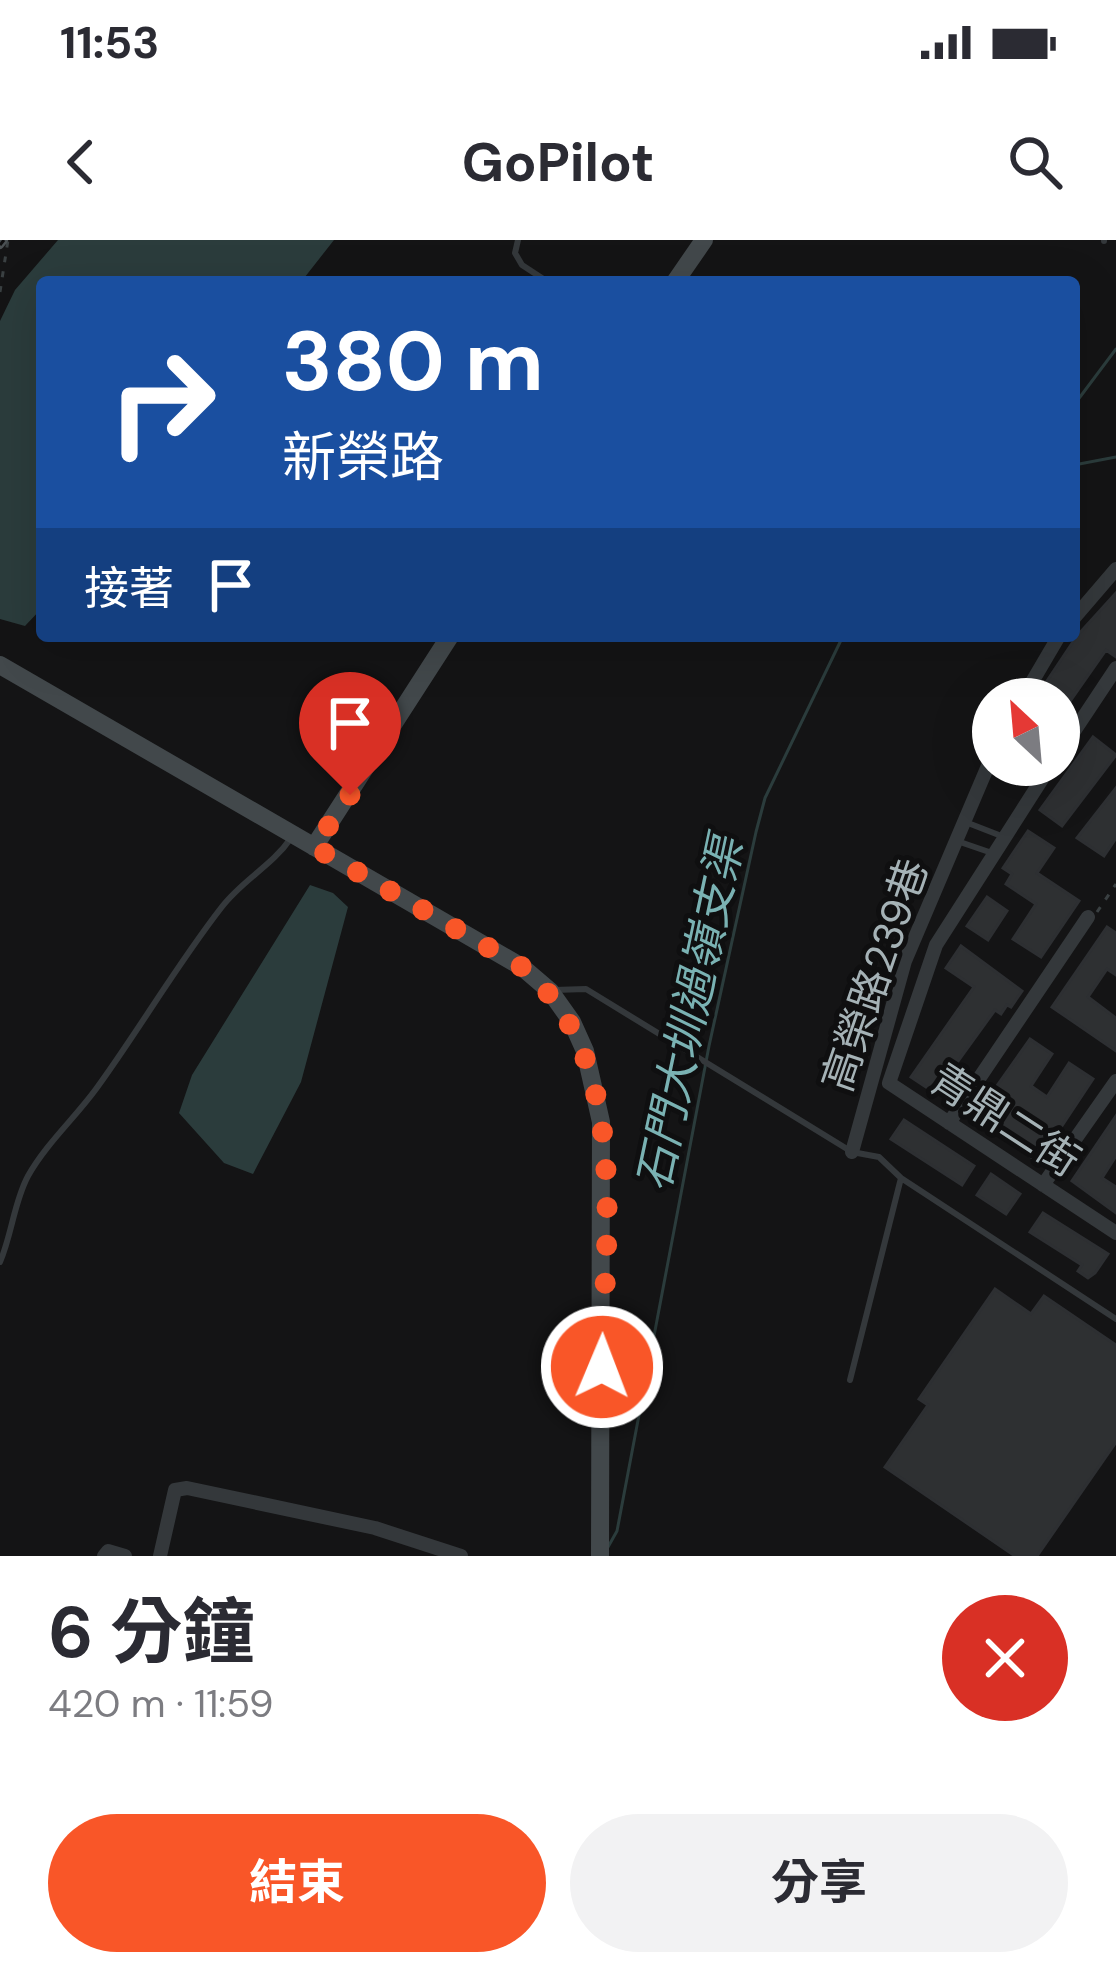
<!DOCTYPE html>
<html lang="zh-TW">
<meta charset="utf-8">
<style>
body{margin:0;font-family:"DM Sans","Noto Sans TC",sans-serif;background:#f2f2f3;color:#2b2b33;height:100vh;display:flex;flex-direction:column;font-size:45px;white-space:nowrap}
*{box-sizing:border-box;margin:0}
p{font-size:39px;color:#7c7c81}
.icon{flex:none;width:66px;height:66px;fill:none;stroke:currentColor;stroke-width:2;stroke-linecap:round;stroke-linejoin:round}
.map{position:relative;height:1316px;overflow:hidden}
.details{display:flex;flex-direction:column;background:#fff;flex:1}
.details>*{flex:none}
.top-card{position:absolute;left:36px;top:36px;width:1044px;height:366px;border-radius:12px;box-shadow:0 12px 48px #0002;background:#1a4fa0;color:#fff;overflow:hidden}
.needle{width:78px;rotate:334deg}
.controls{position:absolute;left:972px;top:438px;display:grid;gap:24px}
.controls a{display:grid;place-items:center;width:108px;height:108px;border-radius:50%;background:#fff;box-shadow:0 12px 48px #0002;font-size:60px}
.pin{position:absolute;display:grid;place-items:center;width:102px;height:102px;color:#fff;margin:-123px -51px;border-radius:50% 50% 50% 0;rotate:-45deg;box-shadow:0 0 12px #0007}
.pin .icon{rotate:45deg}
.me{position:absolute;width:132px;margin:-66px;rotate:1deg;stroke-linejoin:round;filter:drop-shadow(0 0 9px #0008)}
.turn{display:flex;align-items:center;gap:42px;height:252px;padding:0 48px;font-size:54px}
.turn .icon{width:156px;height:156px;stroke-width:2.5}
.turn b{display:block;font-size:84px;line-height:102px}
.then{display:flex;align-items:center;height:114px;padding:0 48px;background:#0003;gap:24px;font-size:45px}
.round{display:grid;place-items:center;flex:none;width:126px;height:126px;border-radius:63px;background:#f2f2f3}
.headline{display:flex;align-items:center;justify-content:space-between;height:204px;padding:0 48px}
h1{font-size:72px;font-weight:700;line-height:90px}
.action{display:flex;gap:24px;margin-top:auto;padding:24px 48px}
.action a{flex:1;height:138px;border-radius:72px;background:#f95628;color:#fff;font-size:48px;font-weight:700;line-height:138px;text-align:center}
.action a+a{background:#f2f2f3;color:#2b2b33}
.status{display:flex;justify-content:space-between;align-items:center;height:84px;padding:0 60px;background:#fff;direction:ltr}
.status svg{height:33px;fill:currentColor}
header{display:flex;justify-content:space-between;align-items:center;height:156px;padding:0 48px;background:#fff;font-size:54px;font-weight:700}
.map>svg:first-child{display:block}
.water{fill:#2b3c3c}
.lines{fill:none;stroke-linecap:round;stroke-linejoin:round}
.stream{stroke:#2b3c3c;stroke-width:3}
.building{fill:#2e3032;stroke:#2d2f32;stroke-width:3}
.path{stroke:#3a4042;stroke-width:3;stroke-dasharray:6 9;stroke-linecap:butt}
.lane{stroke:#34383b;stroke-width:6}
.street{stroke:#34383b;stroke-width:14}
.secondary{stroke:#42484b;stroke-width:18}
.rail-casing{stroke:#4b5154;stroke-width:8}
.rail{stroke:#0f0f10;stroke-width:3;stroke-dasharray:9;stroke-linecap:butt}
.route{stroke:#f95628;stroke-width:21;stroke-dasharray:0 37.8}
.labels{text-anchor:middle;dominant-baseline:central;stroke-width:10;stroke-linejoin:round;paint-order:stroke}
.street-label{font-size:42px;fill:#a5b2b6;stroke:#0f0f10}
.water-label{font-size:45px;font-style:italic;fill:#7ab2b3;stroke:#0f0f10}
</style>
<div class="status"><b>11:53</b><svg viewBox="0 0 49 12"><path d="M0 12V9h3v3zM5 12V6h3v6zM10 12V3h3v9zM15 12V0h3v12zM26 1h20v11H26zM47 4h2v5h-2z"/></svg></div>
<header><svg class="icon" aria-label="back" viewBox="0 0 24 24"><path d="M15 5l-7 7 7 7"/></svg>GoPilot<svg class="icon" aria-label="search" viewBox="0 0 24 24"><circle cx="10" cy="10" r="6"/><path d="M15 15l6 6"/></svg></header>
<div class="map">
<svg width="1116" height="1316" viewBox="0 0 1116 1316">
<rect width="100%" height="100%" fill="#141415"/>
<!-- water -->
<path class="water" d="M58,0h276l-33,42h-259v326l-17,18 -25,-7v-298l15,-31z
M310,645l23,8 15,14 -47,175 -48,92 -29,-11 -45,-50 13,-38z"/>
<g class="lines">
<!-- stream -->
<path class="stream" d="M1074,165l42,-56
M1074,225l42,-8
M608,1307l9,-16 92,-485 47,-214 9,-34 78,-162"/>
</g>
<!-- building -->
<path class="building" d="M1116,353v64l-10,-7 -47,67v-18h-24l42,-63z
M1093,497l23,18 -54,71 -22,-16z
M1116,548v50l-12,18 -27,-18z
M1028,591l26,17 -17,25 42,28 -38,56 -28,-18 23,-35 -30,-20 6,-10 -9,-6z
M987,657l20,14 -19,29 -21,-14z
M1107,687l9,6v42l-9,-6 -19,28 28,21v33l-64,-44z
M961,706l61,45 -11,16 -4,-2 -6,9 -6,-4 -60,83 -24,-16 63,-90 -28,-19z
M1030,799l22,15 -21,32 16,11 22,-34 24,16 -55,83 -63,-45z
M1116,876v40l-14,22 14,9v26l-44,-32z
M904,880l70,46 -12,19 -71,-46z
M991,934l29,20 -14,20 -29,-19z
M1043,973l65,41 -13,19 -7,5 -10,-7 4,-6 -52,-33z
M995,1049l36,25 13,-18 72,49v97l-79,114h-22l-130,-89 43,-62 -9,-6z"/>
<g class="lines">
<!-- path -->
<path class="path" d="M0,52l8,-52
M1097,672l19,-28"/>
<!-- lane -->
<path class="lane" d="M518,0l-3,13 7,12 26,17
M1104,1v-1
M968,583l36,14
M960,602l32,11
M554,750l32,-1 266,163 27,5 22,21 215,141
M0,1022c12,-28 14,-60 28,-86 18,-32 46,-57 68,-87 43,-59 80,-123 125,-181 21,-28 51,-42 70,-70
M850,1140l51,-202"/>
<!-- street -->
<path class="street" d="M1074,378l42,-49
M1022,459l37,-63
M1059,514l57,-86
M1051,525l-115,180 -47,138 227,150
M949,883l139,-206
M852,912l53,-191 88,-207
M1043,945l73,-104
M104,1316l4,-5 17,5
M160,1316l15,-66 12,-2 188,40 86,28"/>
<!-- secondary -->
<path class="secondary" d="M675,42l29,-42
M0,425l522,302 28,24 22,31 13,29 16,71 -1,434
M314,607l136,-211"/>
<!-- rail casing -->
<g class="rail-casing">
<path id="rail" d="M0,5l4,-5"/>
</g>
<!-- rail -->
<use href="#rail" class="rail"/>
</g>
<g class="lines">
<!-- route -->
<path class="route" d="M350,555l-36,52 208,120c112,94 82,269 80,400"/>
</g>
<g class="labels">
<!-- street labels -->
<g class="street-label">
<text transform="translate(875 735) rotate(-71)">高榮路239巷</text>
<text transform="translate(1005 880) rotate(33)">青鼎二街</text>
</g>
<!-- water labels -->
<g class="water-label">
<text transform="translate(690 774) rotate(-78)">石門大圳過嶺支渠</text>
</g>
</g>
</svg>
<div class="controls">
<a><svg class="needle" viewBox="-14 -14 28 28"><path d="M0-13l5 13h-10z" fill="#e53935"/><path d="M0 13l5-13h-10z" fill="#7c7c81"/></svg></a>
</div>
<div class="pin" style="left:350px;top:555px;background:#d93025"><svg class="icon" aria-label="arrive" viewBox="0 0 24 24"><path d="M6 21V4h12l-3 4 3 4H6"/></svg></div>
<svg class="me" style="left:602px;top:1127px" viewBox="-20 -20 40 40"><circle r="17" fill="#f95628" stroke="#fff" stroke-width="3"/><path d="M0-11L8 9 0 5-8 9z" fill="#fff"/></svg>
<div class="top-card">
<div class="turn"><svg class="icon" aria-label="right" viewBox="0 0 24 24"><path d="M7 20v-9h11M14 6l5 5-5 5"/></svg><div><b>380 m</b>新榮路</div></div>
<div class="then">接著<svg class="icon" aria-label="arrive" viewBox="0 0 24 24"><path d="M6 21V4h12l-3 4 3 4H6"/></svg></div>
</div>
</div>
<section class="details">
<div class="headline"><div><h1>6 分鐘</h1><p>420 m · 11:59</p></div><a class="round" style="background:#d93025;color:#fff"><svg class="icon" aria-label="close" viewBox="0 0 24 24"><path d="M6 6l12 12M18 6L6 18"/></svg></a></div>
<div class="action"><a>結束</a><a>分享</a></div>
</section>
